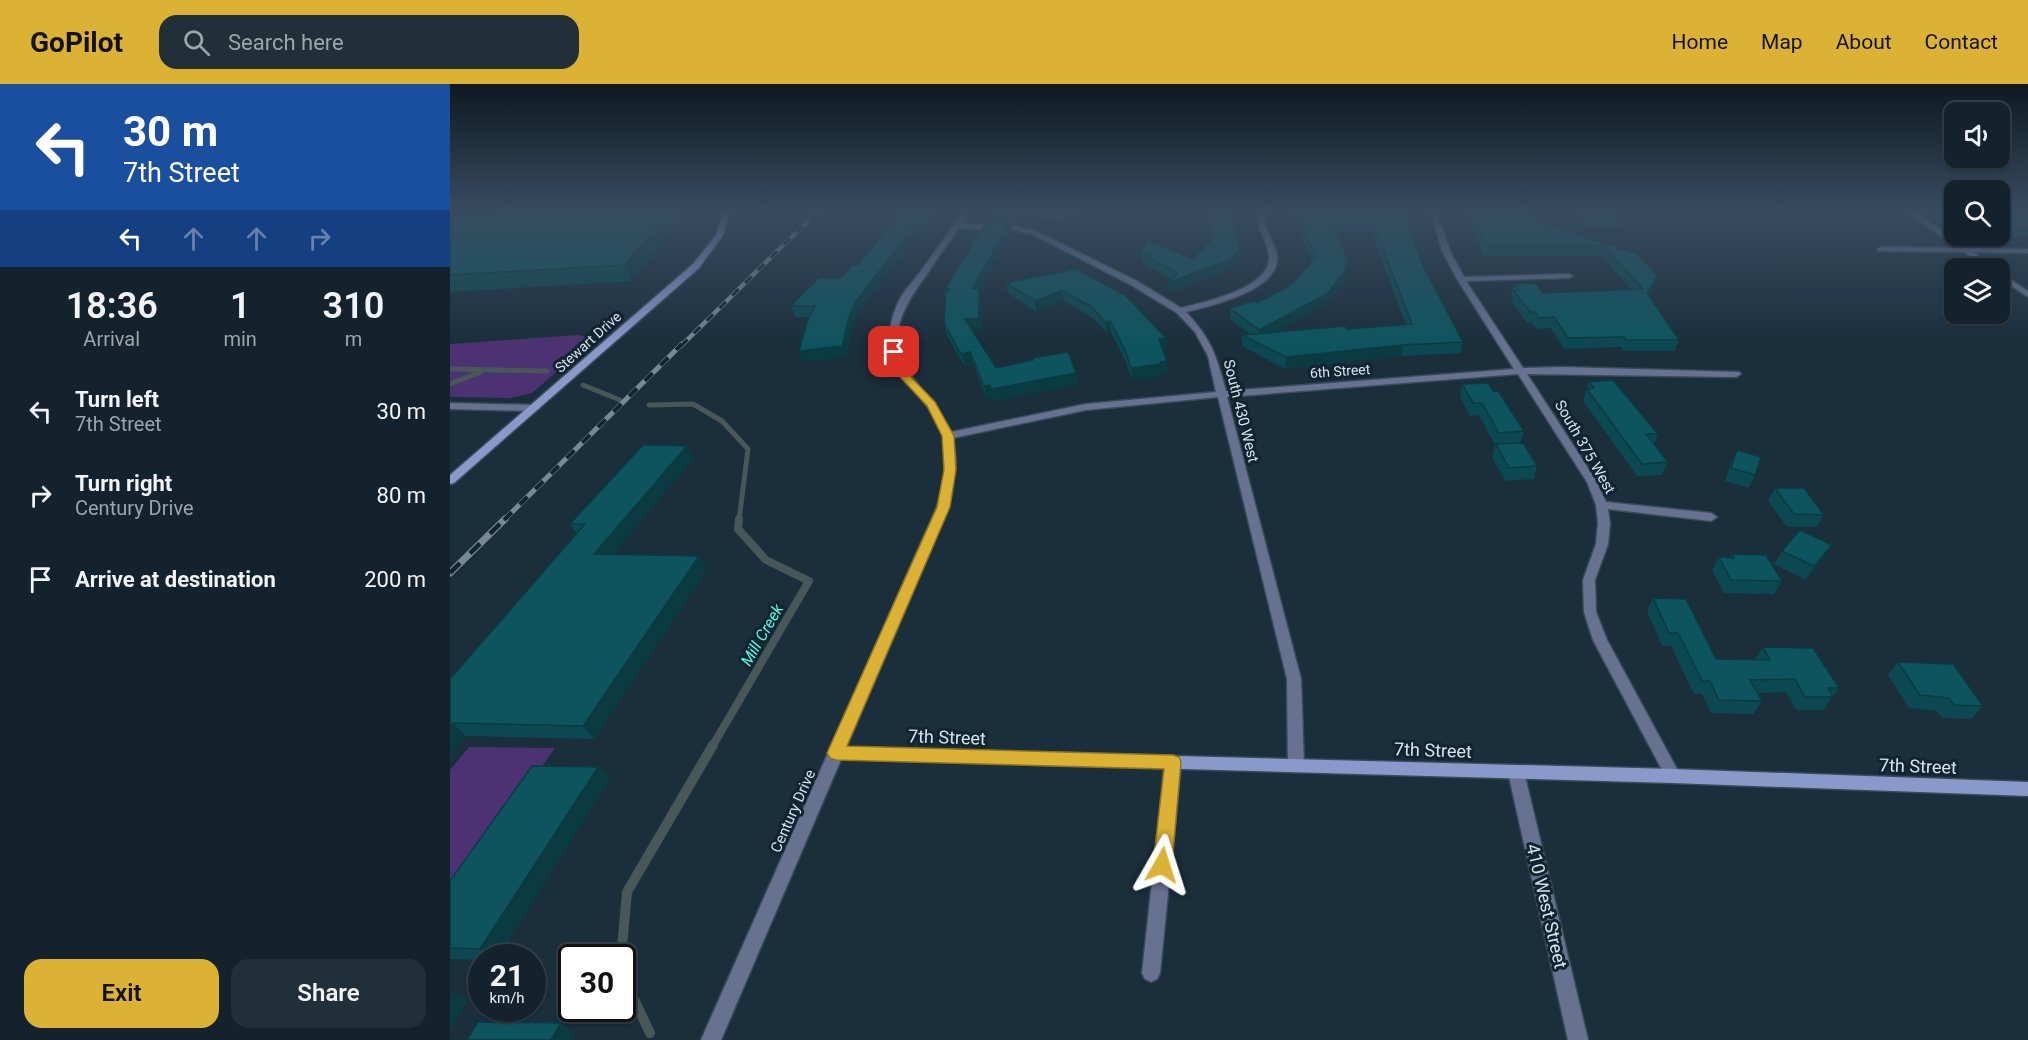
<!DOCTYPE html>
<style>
body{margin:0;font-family:Roboto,sans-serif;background:#212f39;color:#f1f3f6;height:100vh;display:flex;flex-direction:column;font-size:22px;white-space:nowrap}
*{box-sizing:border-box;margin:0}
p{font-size:20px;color:#9da4aa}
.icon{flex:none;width:33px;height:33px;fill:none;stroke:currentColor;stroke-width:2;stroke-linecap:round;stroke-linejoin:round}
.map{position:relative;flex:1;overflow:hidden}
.details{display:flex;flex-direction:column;background:#14222d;width:450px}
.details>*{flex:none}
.banner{background:#1a4fa0;color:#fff;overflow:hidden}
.controls{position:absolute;left:1494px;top:18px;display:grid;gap:12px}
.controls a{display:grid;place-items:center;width:66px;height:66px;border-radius:12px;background:#14222d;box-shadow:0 2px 4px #0004,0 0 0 2px #333f49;font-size:30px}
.speed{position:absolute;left:18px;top:860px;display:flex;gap:12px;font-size:30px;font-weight:700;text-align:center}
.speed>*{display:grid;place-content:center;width:78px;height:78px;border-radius:50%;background:#14222d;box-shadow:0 2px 4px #0004,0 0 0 2px #333f49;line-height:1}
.speed small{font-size:15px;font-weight:400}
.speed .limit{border:3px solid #111;border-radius:9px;background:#fff;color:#111}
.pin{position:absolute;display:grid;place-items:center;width:51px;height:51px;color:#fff;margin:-26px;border-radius:12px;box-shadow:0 3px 9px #0006}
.me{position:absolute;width:66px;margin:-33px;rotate:6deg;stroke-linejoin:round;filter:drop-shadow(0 0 4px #0008)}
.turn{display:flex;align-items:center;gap:21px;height:126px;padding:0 24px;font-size:27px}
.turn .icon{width:78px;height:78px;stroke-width:2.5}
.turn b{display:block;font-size:42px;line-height:51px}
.lanes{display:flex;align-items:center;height:57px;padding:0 24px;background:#0003;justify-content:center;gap:30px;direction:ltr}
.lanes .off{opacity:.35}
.eta{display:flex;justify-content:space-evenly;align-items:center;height:102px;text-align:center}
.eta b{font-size:36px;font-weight:600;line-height:42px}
.button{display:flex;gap:12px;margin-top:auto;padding:12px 24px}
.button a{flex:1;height:69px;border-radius:18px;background:#dbb233;color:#111;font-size:24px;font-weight:600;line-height:69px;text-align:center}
.button a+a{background:#212f39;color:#f1f3f6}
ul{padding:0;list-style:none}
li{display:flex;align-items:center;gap:18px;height:84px;padding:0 24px}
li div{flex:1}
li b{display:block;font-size:22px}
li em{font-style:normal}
header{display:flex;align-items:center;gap:36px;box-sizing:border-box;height:84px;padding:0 30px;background:#dbb233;color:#111}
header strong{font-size:28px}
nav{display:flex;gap:33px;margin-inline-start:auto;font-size:21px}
.search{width:420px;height:54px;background:#212f39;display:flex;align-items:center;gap:15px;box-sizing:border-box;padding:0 21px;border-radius:18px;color:#9da4aa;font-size:22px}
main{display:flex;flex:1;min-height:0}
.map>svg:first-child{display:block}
.green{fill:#4c3272}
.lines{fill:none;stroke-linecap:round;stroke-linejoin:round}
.stream-far2{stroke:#485758;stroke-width:5}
.stream-far1{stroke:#485758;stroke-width:8}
.stream{stroke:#485758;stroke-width:10}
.street-casing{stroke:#384b58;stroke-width:3}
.secondary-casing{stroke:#384b58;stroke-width:3}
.street{fill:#677291;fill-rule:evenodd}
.secondary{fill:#8999ca;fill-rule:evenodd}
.rail-far2-casing{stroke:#788894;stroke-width:4.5}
.rail-far1-casing{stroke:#788894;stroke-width:5}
.rail-casing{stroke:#788894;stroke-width:7}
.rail-far2{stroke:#102431;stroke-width:3;stroke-dasharray:9;stroke-linecap:butt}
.rail-far1{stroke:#102431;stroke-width:4;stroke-dasharray:11;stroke-linecap:butt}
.rail{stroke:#102431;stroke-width:4.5;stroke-dasharray:14;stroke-linecap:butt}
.wall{fill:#0c4851;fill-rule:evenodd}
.shaded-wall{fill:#0a3b42}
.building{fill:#0e545e;stroke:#0a3b42;stroke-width:1.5}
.route{fill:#dbb233;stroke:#8e7421;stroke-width:1.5}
.labels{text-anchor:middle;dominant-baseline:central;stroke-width:6;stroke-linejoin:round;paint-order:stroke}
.far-street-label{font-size:14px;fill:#d8e4ed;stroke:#102431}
.street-label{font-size:15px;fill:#d8e4ed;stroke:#102431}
.water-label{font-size:16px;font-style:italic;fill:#56fbe0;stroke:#102431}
.near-street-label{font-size:18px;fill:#d8e4ed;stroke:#102431}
</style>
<header>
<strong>GoPilot</strong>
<div class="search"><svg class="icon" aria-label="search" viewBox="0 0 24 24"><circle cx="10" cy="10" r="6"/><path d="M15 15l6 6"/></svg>Search here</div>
<nav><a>Home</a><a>Map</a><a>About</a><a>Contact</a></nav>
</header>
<main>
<section class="details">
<div class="banner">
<div class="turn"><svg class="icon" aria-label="left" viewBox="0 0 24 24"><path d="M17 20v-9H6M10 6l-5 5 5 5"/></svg><div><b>30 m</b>7th Street</div></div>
<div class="lanes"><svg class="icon" aria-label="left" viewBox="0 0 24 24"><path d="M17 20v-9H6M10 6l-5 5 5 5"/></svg><svg class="icon off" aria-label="ahead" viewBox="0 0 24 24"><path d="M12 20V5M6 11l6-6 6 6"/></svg><svg class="icon off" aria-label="ahead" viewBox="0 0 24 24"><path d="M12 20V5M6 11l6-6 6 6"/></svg><svg class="icon off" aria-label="right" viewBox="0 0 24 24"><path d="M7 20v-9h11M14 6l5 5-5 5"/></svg></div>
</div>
<div class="eta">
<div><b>18:36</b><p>Arrival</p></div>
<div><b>1</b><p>min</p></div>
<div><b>310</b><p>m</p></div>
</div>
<ul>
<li><svg class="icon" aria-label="left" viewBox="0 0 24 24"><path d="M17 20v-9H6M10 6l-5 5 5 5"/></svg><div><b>Turn left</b><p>7th Street</p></div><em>30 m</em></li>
<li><svg class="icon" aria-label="right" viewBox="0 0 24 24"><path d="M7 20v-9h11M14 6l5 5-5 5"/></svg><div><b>Turn right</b><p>Century Drive</p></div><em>80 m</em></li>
<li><svg class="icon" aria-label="arrive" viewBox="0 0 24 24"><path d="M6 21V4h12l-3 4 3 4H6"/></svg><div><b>Arrive at destination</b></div><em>200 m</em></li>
</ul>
<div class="button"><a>Exit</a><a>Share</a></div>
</section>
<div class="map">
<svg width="1578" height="956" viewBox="0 0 1578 956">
<rect width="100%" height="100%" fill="#1a2e3c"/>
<!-- green -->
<path class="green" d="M128,251l10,2 3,5 -59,51 -21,5 -61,-1v-53z
M19,663l86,1 -105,147v-125z"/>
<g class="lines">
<!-- stream-far2 -->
<path class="stream-far2" d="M0,285l97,2
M0,300l31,-12
M133,301l37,15
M199,321l44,-1 29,17 26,28 -9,71"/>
<!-- stream-far1 -->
<path class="stream-far1" d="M262,663l97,-166 -43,-21 -28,-31 1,-10"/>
<!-- stream -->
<path class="stream" d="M171,873l6,-65 86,-147
M172,890l28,59"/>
<!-- street casing -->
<g class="street-casing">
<path id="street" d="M514,127h6l-9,13 52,2 23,5 101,50 44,27c24,-6 91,-20 88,-52 -1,-16 -14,-27 -10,-45h6c-3,17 9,28 12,44 5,35 -67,51 -91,57 26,28 30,43 40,79l288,-22 -57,-90 -15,-28 -11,-40h6l13,40 14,26 105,-3 4,2 -4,2 -103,3 57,87 40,-1 176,5 2,2 -5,3 -209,-3 70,108 9,20 105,11 6,4 -6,4 -103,-12 2,14 -2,21 -13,36 1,32 11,28 71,131 3,5 -3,5 -5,2 -5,-2 -75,-141 -9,-28 -1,-32 13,-36 2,-21 -2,-18 -9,-23 -69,-108 -291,23 74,282 3,87 -3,5 -5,1 -5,-1 -3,-5 -1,-87 -69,-282 -132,13 -133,28 3,23 -7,46 -228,533h-20l236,-533c5,-20 12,-42 8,-63 -11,-57 -77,-69 -48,-139 5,-13 16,-23 24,-34 14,-20 29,-40 43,-60zM509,144l54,2 19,4 99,51 46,28 18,19 13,24 8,36 -130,12 -135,28c-13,-27 -35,-44 -47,-69 -17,-34 4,-62 23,-89 10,-15 21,-31 32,-46z
M1456,127h8l53,37 61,1v4l-55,-1 22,16h-8l-23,-16 -86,-1 -1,-2 4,-2 76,1z
M1550,189l28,18v6l-28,-19z
M0,319l85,2 5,3 -5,3 -85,-2z
M723,673l5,1 3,5 -21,210 -3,6 -6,3 -6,-3 -3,-6 23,-210 3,-5z
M1066,681l5,2 3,5 64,268h-20l-60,-268 3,-5z"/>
</g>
<!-- secondary casing -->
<g class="secondary-casing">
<path id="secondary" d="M274,127h6l-7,24 -24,33 -245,215 -4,1v-9l243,-211 23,-29z
M386,663l837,22 355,13v14l-355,-13 -837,-24 -5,-2 -2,-4 2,-4z"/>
</g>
<!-- street -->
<use href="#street" class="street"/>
<!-- secondary -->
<use href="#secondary" class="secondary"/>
<!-- rail-far2 casing -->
<g class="rail-far2-casing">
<path id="rail-far2" d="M231,262l137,-135"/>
</g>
<!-- rail-far1 casing -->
<g class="rail-far1-casing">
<path id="rail-far1" d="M54,436l178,-176"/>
</g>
<!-- rail casing -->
<g class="rail-casing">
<path id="rail" d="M0,489l55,-54"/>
</g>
<!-- rail-far2 -->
<use href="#rail-far2" class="rail-far2"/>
<!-- rail-far1 -->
<use href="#rail-far1" class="rail-far1"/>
<!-- rail -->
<use href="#rail" class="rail"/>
</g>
<!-- wall -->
<path class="wall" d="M452,127h33l-76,101 -7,16 -6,29 -43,5 6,-45h-14l-4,-11 50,-28 17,-13z
M544,127h83l1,6 -3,7 -54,-9 -5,9h-6l2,8 -32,59 1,8 1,30 -10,1 24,38 80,5 2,12 -84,16 -1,-4 -6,2 -14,-35 -8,2 -3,-4 -15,-27 -3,-12 2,-29 -1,-5 49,-68 -2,-7z
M842,127h115l4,7 -1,9 13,39 40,76 -2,11 -60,3 -116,13 -43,-23v-11l8,-1 -20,-15v-11l27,-5 34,-18 21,-24zM921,147l35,94 -59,4 -72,3 51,-28 19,-23 2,-23 -11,-25z
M1015,127h58l3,7 111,36 17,32 -5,9 30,45 -4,11h-52l-2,-4 -57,2 -13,-21 -14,1 -5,-6h-5l-16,-22 2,-5 -2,-2 3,-10 29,9 88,-4 -31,-35 -1,2h-115z
M1128,127h35l7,10 -2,8 -28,-1z
M1494,127h10v7z
M1550,127h28v26l-35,-1h7z
M759,131l31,44 -11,11 -60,23 3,-14 -30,-16 -1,-10 51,6 20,-20 -3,-15z
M0,135l231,2 -49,60 -182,11z
M626,185l91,81h-4l5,23h-6v3l-30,4 -6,-18 -15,-30 -4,1 -14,-15 -29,-17 -28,11 -28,-19 -2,-10z
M1139,298l69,52 -4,10 14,18 -6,13 -25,1 -54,-75z
M1012,300l31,7 31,40 -4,12 17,23 -3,13 -29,2 -13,-24 3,-12 -16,-30 -9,1 -10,-20z
M1287,366l18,25 -6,13 -24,-7 6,-18z
M244,374l-81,96 86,2 8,13 -113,170 -128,-3 -16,20v-77l127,-145 -7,-10z
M1325,404l49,27 -8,12h-29l-19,-26z
M1332,467l42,7 -18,22 -32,-16z
M1282,470l50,27 -8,13 -50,-1 -12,-23 7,-13 11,1z
M1203,514l63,61h39l8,-12 76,41 -16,22h-27l-10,-18 -29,1 5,8 -9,13 -42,-1 -9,-19h-8l-23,-48h-9l-15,-35z
M1448,578l85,44 -12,13 -29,-1 -5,-7 -28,-3 -21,-33z
M148,683l12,12 -112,178h-16v3l-32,-1v-78z"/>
<!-- shaded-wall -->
<path class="shaded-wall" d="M221,127h6l4,10 -49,60 -8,-16z
M476,127h9l-76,101 -7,16 -6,29 -43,5 -4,-11 50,-34 7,-16z
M567,127h4v4l-5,9 -2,-8z
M626,127h1l1,6 -3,7 -1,-8z
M560,138l2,10 -32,59 1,8 1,30 -14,2 -3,-12 7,-30z
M790,165v10l-11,11 -60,23 -1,-10z
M895,186v11l-19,23 -67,37v-11z
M1208,192l-4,10 -10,18 3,-11z
M612,206l2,11 -28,11 -1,-11z
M660,237l1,11 -4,1 -2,-11z
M716,254l1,12 -7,1 -1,-12z
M952,261l-1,11 -116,13 1,-12z
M520,268l3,12 -8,2 -3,-12z
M717,277l1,12h-6v3l-30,4 -1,-12z
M626,289l2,12 -84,16 -3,-12z
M540,301l3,12 -6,2 -3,-13z
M237,362l7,12 -91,109 -9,-13z
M1382,461l-8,13 -18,22 8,-14z
M249,472l8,13 -113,170 -11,-13z
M3,639l13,13 -16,20v-29z
M148,683l12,12 -112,178h-6l-12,-8z
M1,906l17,11 -18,29v-38z
M111,939l15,10 -4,7h-21z"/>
<!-- building -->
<path class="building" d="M137,127h84l-47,54 -174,10v-56z
M452,127h24l-70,90 -7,16 -7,29 -43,5 8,-29 8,-16h-24l28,-28h22l11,-13h6z
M544,127h23l-3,5 -22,-2z
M599,127h27l-2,5z
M846,127h111l4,7h-5l17,48 40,76 -61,3 -116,12 -44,-22 103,-9 2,3 65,-5 -40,-103 -40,2 15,35 -2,12 -18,24 -68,36 -29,-22 24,-7 3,2 34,-18 25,-28z
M1021,127h52l3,7 111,36 21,22 -11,17 32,47h-53l-2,-3 -56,1 -14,-21 -15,1 -4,-6h-5l-16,-21 5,-1 -5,-6 21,-1 8,10 100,-4 -41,-45v2h-116z
M1135,127h28l7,10h-28z
M1550,127h28v17l-28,-1z
M781,130l9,35 -11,11 -61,23 10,-10 -37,-20 7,-13 44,19 22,-21 -5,-23z
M537,137l23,1 -38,67 7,-1v30l-14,1 31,49 37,-8 -1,-2 36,-6 8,21 -85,16 -1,-4 -6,1 -14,-34 -8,2 -3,-3 -15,-28 2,-34 2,3 2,-3h-5z
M626,185l50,27 40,42 -7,1 8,22 -7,1 1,2 -30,4 -6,-18 -15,-29 -5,1 -13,-15 -30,-17 -27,11 -29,-18z
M1163,296l45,54h-12l22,28 -26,2 -55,-75 7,-1 -5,-6z
M1038,299l5,8h5l26,40 -25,2 -17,-30h-9l-11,-19z
M1073,359l14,23 -28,2 -13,-24z
M193,361l44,1 -93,108 105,2 -116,170 -130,-3 -3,4v-48l135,-155h-15z
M1287,366l24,7 -6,18 -24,-7z
M1325,404h29l20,27 -30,-1z
M1350,446l32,15 -18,21 -32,-15z
M1282,470l34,1 16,26 -51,-1 -12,-23 15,1z
M1203,514l33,1 30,60 54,1 -7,-13 50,1 26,40h-11l5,9h-28l-10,-18 -45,1 12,21 -43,-1 -9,-19h-8l-24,-48h-9z
M1448,578l55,2 30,42 -29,-1 -5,-7 -29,-3z
M82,682l66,1 -118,182 -30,-1v-67z
M28,938l83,1 -10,17h-84z"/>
<!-- sky -->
<linearGradient id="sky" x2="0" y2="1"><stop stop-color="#0e1921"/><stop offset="0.49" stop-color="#384c61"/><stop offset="1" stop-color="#384c61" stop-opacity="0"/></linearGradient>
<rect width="1578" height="261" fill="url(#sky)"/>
<!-- route -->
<path class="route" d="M441,266h7l13,27 24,25 19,34 2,34 -6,37 -103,239 326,9 6,2 2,5 -9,103 -3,6 -7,3 -6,-3 -3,-6 11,-96 -328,-9 -6,-2 -3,-5 110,-246 7,-37 -2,-34 -15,-30 -26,-28 -12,-26z"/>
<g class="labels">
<!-- far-street labels -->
<g class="far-street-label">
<text transform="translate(138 258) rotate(-42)">Stewart Drive</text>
<text transform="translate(890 287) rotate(-4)">6th Street</text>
</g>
<!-- street labels -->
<g class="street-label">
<text transform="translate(791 327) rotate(76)">South 430 West</text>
<text transform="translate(1135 363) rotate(60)">South 375 West</text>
<text transform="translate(343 727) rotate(-66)">Century Drive</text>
</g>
<!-- water labels -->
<g class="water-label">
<text transform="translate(312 551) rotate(-60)">Mill Creek</text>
</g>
<!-- near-street labels -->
<g class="near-street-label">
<text transform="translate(497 653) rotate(2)">7th Street</text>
<text transform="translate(983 666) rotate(2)">7th Street</text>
<text transform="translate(1468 682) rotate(2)">7th Street</text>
<text transform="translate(1097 822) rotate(77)">410 West Street</text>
</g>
</g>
</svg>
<div class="controls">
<a><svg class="icon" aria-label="sound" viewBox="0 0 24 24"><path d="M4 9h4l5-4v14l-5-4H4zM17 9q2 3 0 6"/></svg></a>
<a><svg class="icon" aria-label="search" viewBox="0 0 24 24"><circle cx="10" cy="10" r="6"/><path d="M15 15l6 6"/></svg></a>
<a><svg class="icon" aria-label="layers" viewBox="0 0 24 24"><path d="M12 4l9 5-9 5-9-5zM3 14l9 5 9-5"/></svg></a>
</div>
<div class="speed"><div>21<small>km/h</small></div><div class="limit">30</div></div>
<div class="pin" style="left:444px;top:268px;background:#d93025"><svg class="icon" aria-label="arrive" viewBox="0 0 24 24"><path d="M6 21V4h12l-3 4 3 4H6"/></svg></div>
<svg class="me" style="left:712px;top:781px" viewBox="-20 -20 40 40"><path d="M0-17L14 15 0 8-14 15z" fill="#dbb233" stroke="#fff" stroke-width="4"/></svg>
</div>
</main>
